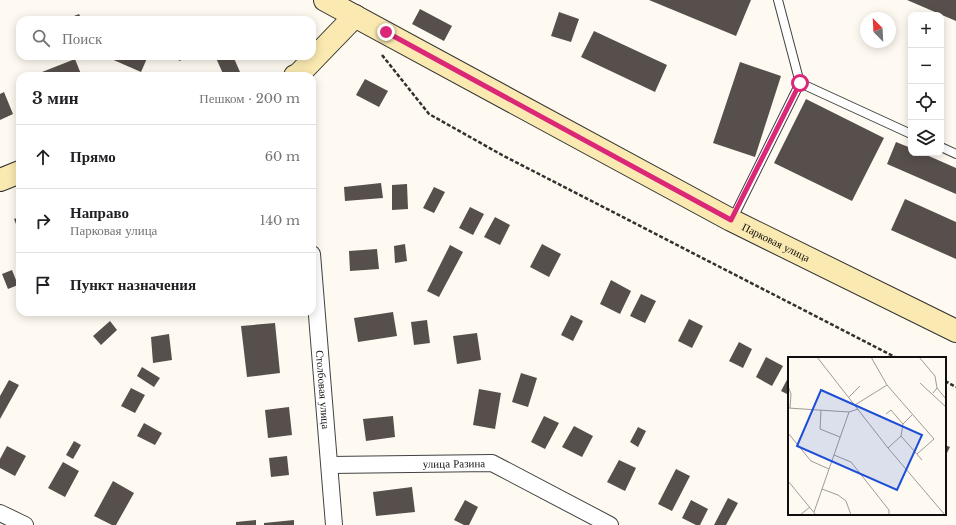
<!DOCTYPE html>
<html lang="ru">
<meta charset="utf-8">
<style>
:root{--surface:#fff;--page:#f6f6f6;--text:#202124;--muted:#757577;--line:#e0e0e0}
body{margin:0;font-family:"Libre Baskerville",serif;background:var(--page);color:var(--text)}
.controls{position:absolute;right:12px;top:12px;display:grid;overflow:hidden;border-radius:8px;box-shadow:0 2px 10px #0003}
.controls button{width:36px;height:36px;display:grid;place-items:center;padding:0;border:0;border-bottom:1px solid var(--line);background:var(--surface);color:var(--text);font:20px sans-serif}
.compass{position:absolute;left:860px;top:12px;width:36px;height:36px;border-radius:50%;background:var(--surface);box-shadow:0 2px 10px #0003;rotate:336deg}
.stop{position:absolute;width:12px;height:12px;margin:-9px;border:3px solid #db2777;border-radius:50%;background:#fff}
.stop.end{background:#db2777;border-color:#fff;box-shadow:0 1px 4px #0008}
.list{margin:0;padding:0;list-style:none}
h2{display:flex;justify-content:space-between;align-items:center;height:52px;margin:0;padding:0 16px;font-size:17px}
h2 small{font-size:13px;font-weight:400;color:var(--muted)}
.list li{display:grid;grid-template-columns:26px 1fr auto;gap:12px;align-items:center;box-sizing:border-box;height:64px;padding:0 16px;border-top:1px solid var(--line)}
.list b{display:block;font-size:15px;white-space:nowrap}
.list p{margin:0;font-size:13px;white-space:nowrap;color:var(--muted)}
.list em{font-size:13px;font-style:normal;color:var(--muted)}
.icon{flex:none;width:22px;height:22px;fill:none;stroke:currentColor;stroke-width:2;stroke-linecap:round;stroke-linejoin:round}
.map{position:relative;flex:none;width:956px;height:525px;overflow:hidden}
.search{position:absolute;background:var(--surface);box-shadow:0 2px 10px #0003;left:16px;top:16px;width:300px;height:44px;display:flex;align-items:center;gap:10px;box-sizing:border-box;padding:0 14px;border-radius:12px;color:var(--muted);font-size:15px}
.panel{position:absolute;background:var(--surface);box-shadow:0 2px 10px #0003;left:16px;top:72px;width:300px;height:244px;border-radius:12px}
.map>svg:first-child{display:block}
.building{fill:#574f4c}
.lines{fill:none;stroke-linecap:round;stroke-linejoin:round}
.lane-casing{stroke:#424242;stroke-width:10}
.street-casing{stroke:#424242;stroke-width:18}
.secondary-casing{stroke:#313131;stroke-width:24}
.path{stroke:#313131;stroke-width:2.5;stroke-dasharray:4 2;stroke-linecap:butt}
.lane{stroke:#fff;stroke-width:8}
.street{stroke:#fff;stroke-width:16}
.secondary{stroke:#fae9b0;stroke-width:22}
.route{stroke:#db2777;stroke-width:5}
.labels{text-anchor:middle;stroke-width:4;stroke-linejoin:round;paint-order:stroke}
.street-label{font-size:11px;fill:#0f0f0f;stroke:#fff}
.inset-road{fill:none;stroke:#9e9c97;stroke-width:1}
.view{fill:#1d4ed8;fill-opacity:0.15;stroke:#1d4ed8;stroke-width:2}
.inset-edge{fill:none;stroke:#0f0f0f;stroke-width:2}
</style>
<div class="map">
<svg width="956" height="525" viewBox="0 0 956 525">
<rect width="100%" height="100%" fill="#fefaf1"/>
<path class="building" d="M 649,0 L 751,0 L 736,36 Z
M 907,0 L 956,0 L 956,21 Z
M 420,9 L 452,26 L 444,41 L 412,24 Z
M 559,12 L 579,19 L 571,42 L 551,36 Z
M 79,14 L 82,20 L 64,20 Z
M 594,31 L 667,65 L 655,92 L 581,57 Z
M 109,56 L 148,56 L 141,72 L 109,58 Z
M 177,56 L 192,56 L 179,61 Z
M 221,56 L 233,56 L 240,72 L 231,76 L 224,76 L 216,58 Z
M 75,59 L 81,74 L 76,76 L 44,76 L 42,72 Z
M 740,62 L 781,76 L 755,157 L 713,143 Z
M 365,79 L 388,91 L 379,107 L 356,95 Z
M 4,92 L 13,114 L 0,120 L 0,94 Z
M 806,99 L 884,138 L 852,201 L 774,163 Z
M 896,142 L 911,148 L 911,153 L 922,153 L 956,168 L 956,194 L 887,164 Z
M 381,183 L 383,198 L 345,201 L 344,187 Z
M 407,184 L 408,209 L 392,210 L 392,185 Z
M 434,187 L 445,192 L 434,213 L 423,208 Z
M 905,199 L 956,222 L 956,259 L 891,230 Z
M 470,207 L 484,214 L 473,235 L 459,228 Z
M 20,217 L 20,234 L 14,219 Z
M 495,217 L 510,225 L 500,245 L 484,237 Z
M 405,244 L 407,261 L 395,263 L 394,246 Z
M 542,244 L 561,254 L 549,277 L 530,267 Z
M 450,245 L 463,252 L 439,297 L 427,291 Z
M 377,249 L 379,269 L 350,271 L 349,251 Z
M 12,270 L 18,285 L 8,289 L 2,274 Z
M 611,280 L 631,291 L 620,314 L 600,304 Z
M 641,294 L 656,301 L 645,323 L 630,316 Z
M 393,312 L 397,336 L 358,342 L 354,318 Z
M 571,315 L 583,321 L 573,341 L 561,335 Z
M 689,319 L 703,326 L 692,348 L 678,341 Z
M 427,320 L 430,343 L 414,345 L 411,322 Z
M 110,321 L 117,330 L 101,345 L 93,336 Z
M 275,323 L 280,373 L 247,377 L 241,326 Z
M 477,333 L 481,360 L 457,364 L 453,336 Z
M 169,334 L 172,360 L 153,363 L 151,337 Z
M 739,342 L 752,349 L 743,368 L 729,361 Z
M 766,357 L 783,366 L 772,386 L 756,377 Z
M 142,367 L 160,378 L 154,387 L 137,376 Z
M 521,373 L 537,378 L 528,407 L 512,402 Z
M 789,376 L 789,395 L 781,391 Z
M 9,380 L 19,385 L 0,419 L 0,396 Z
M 131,388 L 145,395 L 135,413 L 121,406 Z
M 479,389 L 501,393 L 495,429 L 473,425 Z
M 289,407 L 292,435 L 268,438 L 265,410 Z
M 393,416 L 395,437 L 366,441 L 363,419 Z
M 544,416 L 559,423 L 545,449 L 531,442 Z
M 144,423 L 162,433 L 155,445 L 137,436 Z
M 574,426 L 593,436 L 582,457 L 562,447 Z
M 638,427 L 646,431 L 638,447 L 630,442 Z
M 74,441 L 81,445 L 73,459 L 66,455 Z
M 945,445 L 950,447 L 945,457 Z
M 7,446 L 26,456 L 15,476 L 0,468 L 0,459 Z
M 287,456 L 289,475 L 271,477 L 269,458 Z
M 619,460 L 636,468 L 625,491 L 607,482 Z
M 63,462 L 79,471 L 65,497 L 48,488 Z
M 676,469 L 690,476 L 672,511 L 658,504 Z
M 113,481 L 134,493 L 116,525 L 112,525 L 94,516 Z
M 412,487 L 415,512 L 376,516 L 373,492 Z
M 728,498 L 738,503 L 726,525 L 714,525 Z
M 465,500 L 478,507 L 469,525 L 464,525 L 454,520 Z
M 691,500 L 708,509 L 700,525 L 696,525 L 682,518 Z
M 256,520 L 256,525 L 236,525 L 236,522 Z
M 294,520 L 294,525 L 264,525 L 264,523 Z"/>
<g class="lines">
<defs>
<path id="lane" d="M 800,83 L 911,134
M 941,147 L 956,154
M 732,220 L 800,83 L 778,0"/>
<g id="street">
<path id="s1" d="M 312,254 L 334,525"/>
<path id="s2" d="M 330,465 L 492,463 L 610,525"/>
<path d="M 0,513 L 25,525"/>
</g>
<g id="secondary">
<path id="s3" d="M 325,0 L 731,220 L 956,331"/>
<path d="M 295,76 L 298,75 L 355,16"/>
<path d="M 0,180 L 20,172"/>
</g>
</defs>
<use href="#lane" class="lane-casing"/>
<use href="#street" class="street-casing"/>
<use href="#secondary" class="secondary-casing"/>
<path class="path" d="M 382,55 L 429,114 L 502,155 L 897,358
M 945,381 L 956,387"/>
<use href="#lane" class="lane"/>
<use href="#street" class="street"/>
<use href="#secondary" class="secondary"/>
</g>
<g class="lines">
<path class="route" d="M 386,32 L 731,220 L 800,83"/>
</g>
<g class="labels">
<g class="street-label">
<text dy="4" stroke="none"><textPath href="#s3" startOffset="512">Парковая улица</textPath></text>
<text dy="4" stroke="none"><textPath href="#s1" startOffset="136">Столбовая улица</textPath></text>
<text dy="4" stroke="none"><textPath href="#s2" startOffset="124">улица Разина</textPath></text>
</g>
</g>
<g transform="translate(788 357)">
<rect width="158" height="158" fill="#fefaf1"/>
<path class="inset-road" d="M 29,0 L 100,91 L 157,158M 83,0 L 99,28 L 146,82 L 129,97M 131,0 L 147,19 L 149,31 L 145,36M 132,26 L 158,50M 0,29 L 3,37 L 2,51M 149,31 L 158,42M 61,40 L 72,29M 67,48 L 99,28M 0,51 L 61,55 L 70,52M 33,53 L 32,72 L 52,80M 98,57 L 103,53 L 115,67M 0,76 L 23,104 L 41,112M 113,79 L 134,103M 100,91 L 113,79 L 115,67 L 124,58M 46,98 L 63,105 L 101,153 L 101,158M 0,124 L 28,158M 34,132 L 50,138 L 58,144 L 63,158M 26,155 L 61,55M 12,158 L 22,150"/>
<path class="view" d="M 33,33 L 134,78 L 109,133 L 9,89 Z"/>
<rect width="158" height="158" class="inset-edge"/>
</g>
</svg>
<div class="controls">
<button>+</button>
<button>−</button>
<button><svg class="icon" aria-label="locate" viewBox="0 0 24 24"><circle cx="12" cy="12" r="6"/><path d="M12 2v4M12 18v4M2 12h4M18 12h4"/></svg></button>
<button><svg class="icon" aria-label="layers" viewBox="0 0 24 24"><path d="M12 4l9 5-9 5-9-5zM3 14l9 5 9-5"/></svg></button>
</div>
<svg class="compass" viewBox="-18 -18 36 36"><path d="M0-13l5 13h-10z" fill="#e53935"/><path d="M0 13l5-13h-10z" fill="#757577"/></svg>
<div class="stop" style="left:800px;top:83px"></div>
<div class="stop end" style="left:386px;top:32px"></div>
<div class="search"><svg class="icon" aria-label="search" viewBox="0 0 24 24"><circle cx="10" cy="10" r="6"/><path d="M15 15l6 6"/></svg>Поиск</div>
<section class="panel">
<h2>3 мин<small>Пешком · 200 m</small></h2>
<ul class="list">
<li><svg class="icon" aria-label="ahead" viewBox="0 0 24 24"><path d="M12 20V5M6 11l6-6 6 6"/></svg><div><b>Прямо</b></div><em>60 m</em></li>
<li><svg class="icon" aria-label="right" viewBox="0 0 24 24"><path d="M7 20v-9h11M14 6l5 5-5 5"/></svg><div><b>Направо</b><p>Парковая улица</p></div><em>140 m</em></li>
<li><svg class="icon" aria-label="arrive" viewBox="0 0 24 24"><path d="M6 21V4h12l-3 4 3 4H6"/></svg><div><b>Пункт назначения</b></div></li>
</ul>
</section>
</div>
